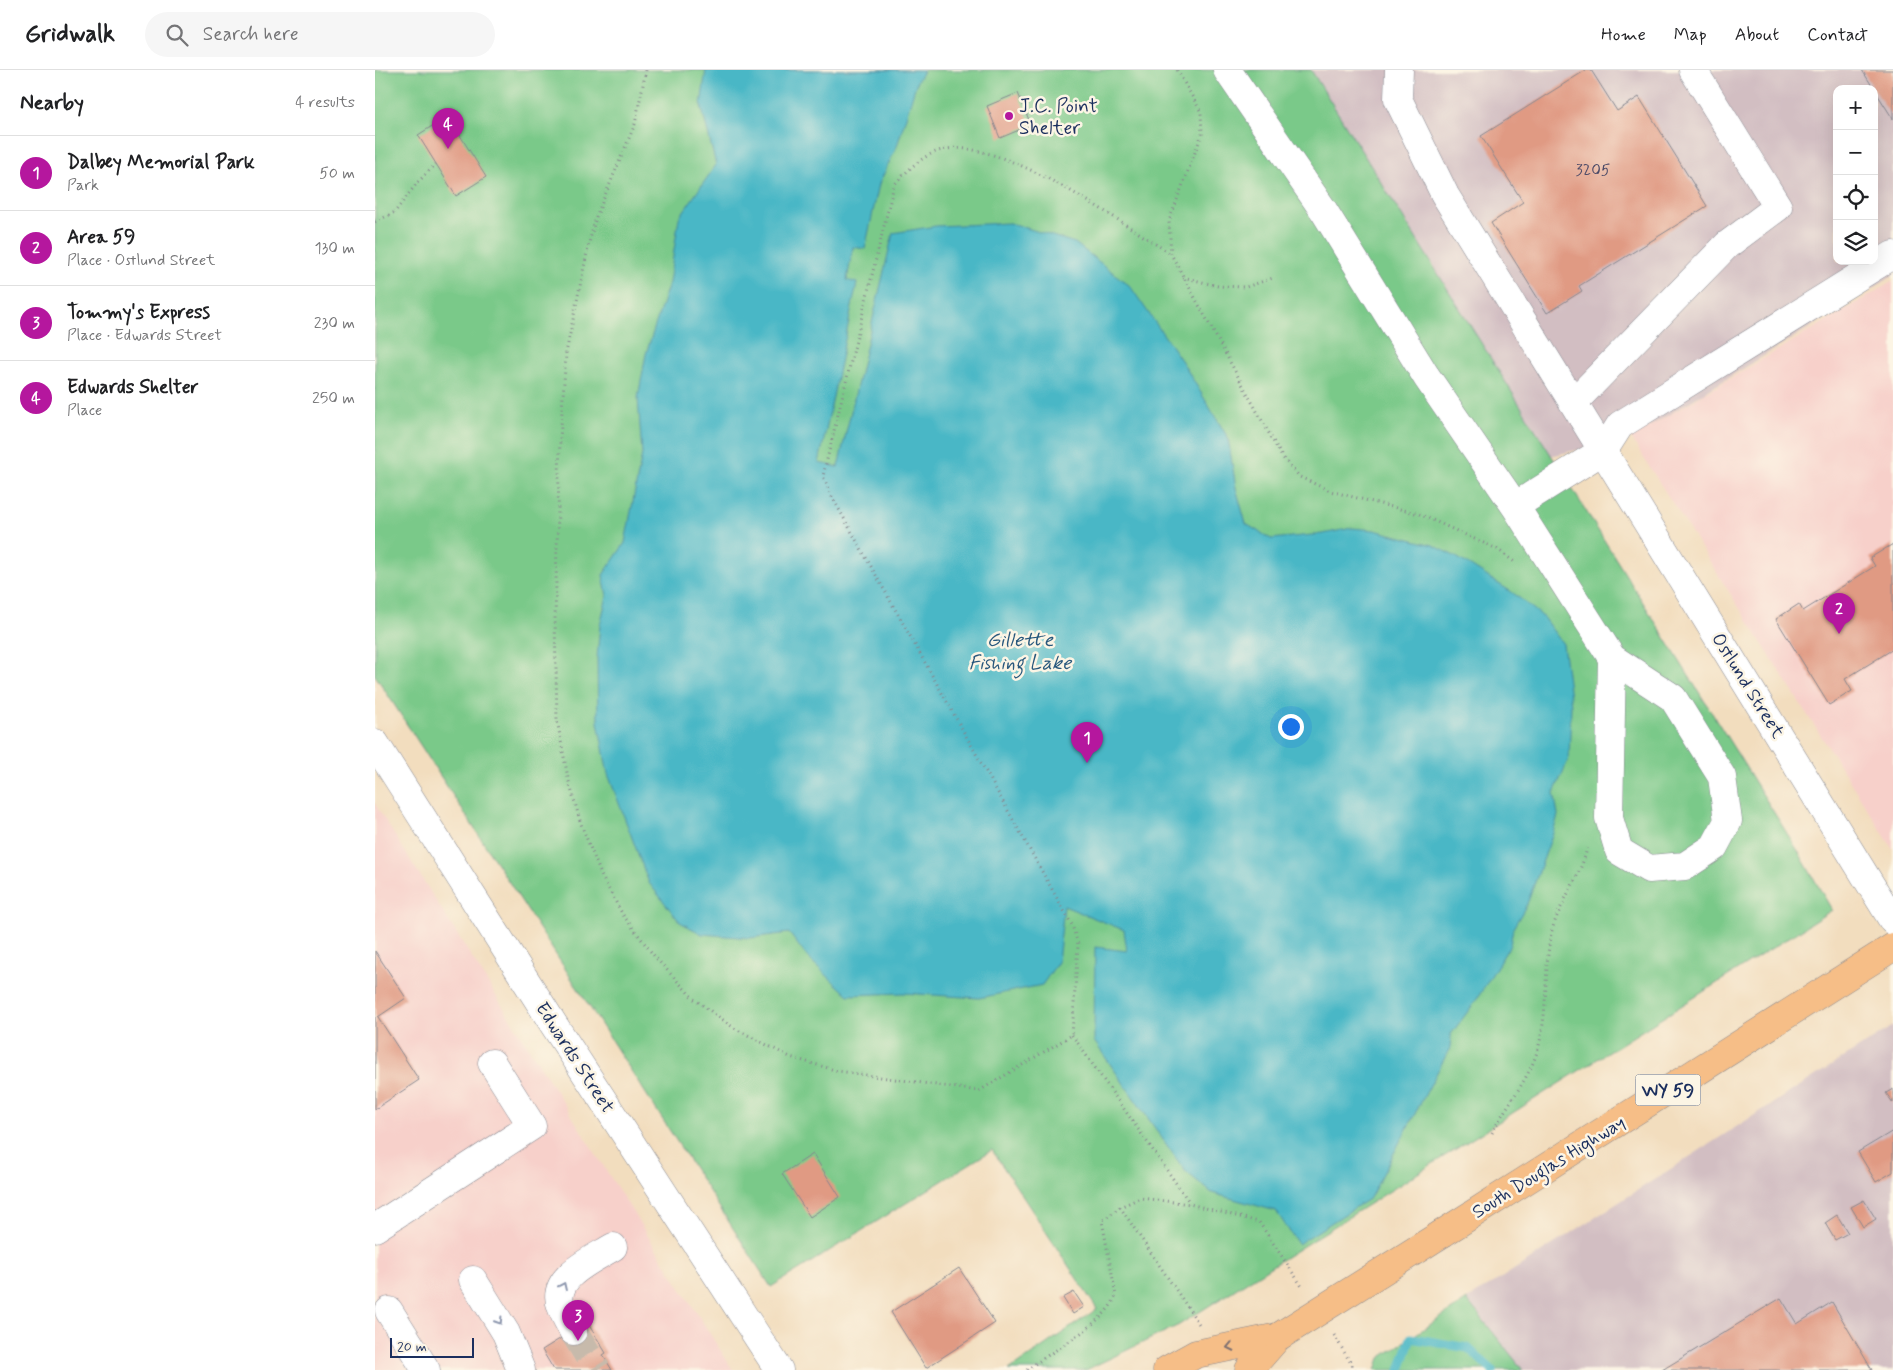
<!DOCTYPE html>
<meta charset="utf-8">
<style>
:root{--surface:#fff;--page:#f6f6f6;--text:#202124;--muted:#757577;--line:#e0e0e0;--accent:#b5179e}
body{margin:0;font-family:Mynerve,sans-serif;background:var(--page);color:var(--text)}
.controls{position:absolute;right:15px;top:15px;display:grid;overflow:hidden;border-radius:10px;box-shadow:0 5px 20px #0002}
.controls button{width:45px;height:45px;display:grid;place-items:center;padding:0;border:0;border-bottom:1px solid var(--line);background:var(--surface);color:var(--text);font:25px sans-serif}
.scale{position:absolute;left:15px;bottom:12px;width:84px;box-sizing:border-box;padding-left:5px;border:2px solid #1b2f5e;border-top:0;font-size:14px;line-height:18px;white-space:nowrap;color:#1b2f5e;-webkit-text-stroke:4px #fcf5e5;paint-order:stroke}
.you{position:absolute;left:915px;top:656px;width:18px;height:18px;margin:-12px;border:4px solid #fff;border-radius:50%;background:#1a73e8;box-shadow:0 0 0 8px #1a73e833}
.badge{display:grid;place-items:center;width:32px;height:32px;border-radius:50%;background:var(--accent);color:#fff;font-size:16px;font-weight:700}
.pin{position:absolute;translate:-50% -41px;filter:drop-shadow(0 1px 2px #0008)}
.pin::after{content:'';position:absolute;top:26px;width:18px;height:15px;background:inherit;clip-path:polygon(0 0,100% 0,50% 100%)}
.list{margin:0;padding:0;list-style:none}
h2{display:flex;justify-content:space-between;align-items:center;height:65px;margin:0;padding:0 20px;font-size:21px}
h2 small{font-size:16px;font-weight:400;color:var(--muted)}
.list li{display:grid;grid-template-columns:32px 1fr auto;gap:15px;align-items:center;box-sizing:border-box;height:75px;padding:0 20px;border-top:1px solid var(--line)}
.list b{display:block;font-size:19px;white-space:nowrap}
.list p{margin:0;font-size:16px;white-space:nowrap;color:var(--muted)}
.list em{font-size:16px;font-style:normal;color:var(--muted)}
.icon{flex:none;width:28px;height:28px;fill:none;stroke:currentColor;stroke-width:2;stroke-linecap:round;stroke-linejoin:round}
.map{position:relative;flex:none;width:1518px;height:1300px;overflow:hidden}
header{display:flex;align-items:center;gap:30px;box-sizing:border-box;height:70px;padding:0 25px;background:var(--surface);border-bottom:1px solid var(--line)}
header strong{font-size:24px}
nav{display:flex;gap:28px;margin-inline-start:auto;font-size:18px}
.search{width:350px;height:45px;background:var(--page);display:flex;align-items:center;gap:12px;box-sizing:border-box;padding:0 18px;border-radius:28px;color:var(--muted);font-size:19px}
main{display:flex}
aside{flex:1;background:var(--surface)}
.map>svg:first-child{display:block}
.built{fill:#f7d0ca}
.industrial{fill:#d2bec2;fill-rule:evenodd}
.green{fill:#7ac989;stroke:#4a7c74}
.water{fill:#4ab7c6;stroke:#327392}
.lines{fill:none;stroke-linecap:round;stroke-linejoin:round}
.stream{stroke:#4ab7c6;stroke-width:9}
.building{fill:#e09a83}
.minor-tunnel{stroke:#c7baab;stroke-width:28;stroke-dasharray:28 14;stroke-linecap:butt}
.minor-casing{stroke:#86868e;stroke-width:29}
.highway-casing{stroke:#86868e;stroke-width:29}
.path{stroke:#86868e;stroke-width:3;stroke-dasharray:1 4;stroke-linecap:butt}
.minor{stroke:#fff;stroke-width:28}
.highway{stroke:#f6be87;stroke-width:28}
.highway-bridge-casing{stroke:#86868e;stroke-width:29;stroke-linecap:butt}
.highway-bridge{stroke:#f6be87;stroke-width:28}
.oneway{stroke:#8d97ae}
.oneway2{stroke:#7e6f70}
.poi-dot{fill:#b5179e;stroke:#fcf5e5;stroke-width:2}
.labels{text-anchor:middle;stroke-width:5;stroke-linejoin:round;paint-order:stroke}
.number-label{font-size:16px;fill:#4c4a67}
.shield{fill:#fcf5e5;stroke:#5e6a86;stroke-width:1}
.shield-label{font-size:18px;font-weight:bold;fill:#1b2f5e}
.poi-label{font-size:19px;fill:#1b2f5e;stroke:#fcf5e5;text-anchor:start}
.street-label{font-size:19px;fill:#1b2f5e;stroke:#fcf5e5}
.water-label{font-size:20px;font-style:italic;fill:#29587d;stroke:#fcf5e5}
</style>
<header>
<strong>Gridwalk</strong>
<div class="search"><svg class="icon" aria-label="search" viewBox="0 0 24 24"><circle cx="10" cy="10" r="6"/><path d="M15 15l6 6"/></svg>Search here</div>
<nav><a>Home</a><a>Map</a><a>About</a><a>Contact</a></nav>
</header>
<main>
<aside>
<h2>Nearby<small>4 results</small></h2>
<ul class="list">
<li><span class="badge">1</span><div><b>Dalbey Memorial Park</b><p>Park</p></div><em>50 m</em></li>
<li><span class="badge">2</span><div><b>Area 59</b><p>Place · Ostlund Street</p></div><em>130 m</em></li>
<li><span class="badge">3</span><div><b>Tommy's Express</b><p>Place · Edwards Street</p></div><em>230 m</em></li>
<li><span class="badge">4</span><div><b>Edwards Shelter</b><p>Place</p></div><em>250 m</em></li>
</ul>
</aside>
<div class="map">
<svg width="1518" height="1300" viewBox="0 0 1518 1300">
<rect width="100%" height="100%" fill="#fcf5e5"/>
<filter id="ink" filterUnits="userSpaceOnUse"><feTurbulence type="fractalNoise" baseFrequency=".02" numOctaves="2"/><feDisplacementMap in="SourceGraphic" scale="10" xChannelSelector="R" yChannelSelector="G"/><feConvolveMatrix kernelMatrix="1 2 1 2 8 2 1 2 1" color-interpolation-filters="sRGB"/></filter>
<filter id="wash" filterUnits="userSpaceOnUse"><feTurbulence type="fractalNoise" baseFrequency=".0096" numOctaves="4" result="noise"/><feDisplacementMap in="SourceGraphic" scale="20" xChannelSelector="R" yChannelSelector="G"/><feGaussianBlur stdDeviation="1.12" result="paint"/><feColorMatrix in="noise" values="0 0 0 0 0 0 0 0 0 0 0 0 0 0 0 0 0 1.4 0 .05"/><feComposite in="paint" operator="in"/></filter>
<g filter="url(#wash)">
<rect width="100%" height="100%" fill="#f2ddbe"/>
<path class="built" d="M 1518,211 L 1518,779 L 1256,368 Z
M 0,734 L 212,1070 L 358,1300 L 0,1300 Z"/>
<path class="industrial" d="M 936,0 L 1518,0 L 1518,206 L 1256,368 L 1175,386 ZM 1462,19 L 1499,19 L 1499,191 L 1462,191 Z
M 1518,956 L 1518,1300 L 1148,1300 L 1092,1230 Z"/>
<path class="green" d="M 0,0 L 936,0 L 1423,781 L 1457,840 L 804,1255 L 711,1300 L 634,1300 L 722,1239 L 617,1080 L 396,1217 L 0,605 Z
M 1092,1230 L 1148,1300 L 1001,1300 L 1005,1288 Z"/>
<path class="water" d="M 331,0 L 549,0 L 542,11 L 522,76 L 504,114 L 490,179 L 478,177 L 472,210 L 482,213 L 444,393 L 463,397 L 518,163 L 561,156 L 635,153 L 700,173 L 755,216 L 808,293 L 853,368 L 861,418 L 871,454 L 896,469 L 948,464 L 977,458 L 999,460 L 1058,475 L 1083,488 L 1138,523 L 1167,546 L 1188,574 L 1196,635 L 1194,688 L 1179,723 L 1183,745 L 1178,763 L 1152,834 L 1138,858 L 1135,875 L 1100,932 L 1076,964 L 1075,978 L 995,1128 L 923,1174 L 901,1141 L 837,1123 L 810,1101 L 719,971 L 720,877 L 752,881 L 749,860 L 689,836 L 683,892 L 667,915 L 604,928 L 528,923 L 473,925 L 433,888 L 414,863 L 375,868 L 327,864 L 305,852 L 274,813 L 233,704 L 223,652 L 222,588 L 225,555 L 232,526 L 228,505 L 250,473 L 267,384 L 263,328 L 271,284 L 294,213 L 304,148 L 341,95 L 326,35 Z"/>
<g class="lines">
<path class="stream" d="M 1025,1300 L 1036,1268 L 1093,1278 L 1117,1300"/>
</g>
<g id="blocks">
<path class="building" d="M 1211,0 L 1216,0 L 1242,41 L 1264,27 L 1332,136 L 1204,216 L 1207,221 L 1172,243 L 1116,153 L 1148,132 L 1106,66 Z
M 1487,0 L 1518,0 L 1518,49 L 1499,19 Z
M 643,23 L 656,55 L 625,68 L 612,36 Z
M 73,46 L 111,107 L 81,126 L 43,65 Z
M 1518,474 L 1518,579 L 1470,609 L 1477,621 L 1454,635 L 1401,549 L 1424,534 L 1428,541 L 1500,496 L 1495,488 Z
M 0,881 L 31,928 L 3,947 L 44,1010 L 0,1039 Z
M 1518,1019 L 1518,1033 L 1511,1023 Z
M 1518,1061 L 1518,1102 L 1501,1112 L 1483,1082 Z
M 438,1084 L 465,1127 L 435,1147 L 407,1104 Z
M 1489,1130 L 1501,1149 L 1488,1157 L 1476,1137 Z
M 1462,1145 L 1473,1163 L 1460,1170 L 1450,1153 Z
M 584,1198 L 620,1253 L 551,1298 L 516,1242 Z
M 699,1222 L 709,1237 L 698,1244 L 688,1228 Z
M 1406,1228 L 1422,1254 L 1457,1232 L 1497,1300 L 1287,1300 Z
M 212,1252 L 231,1283 L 228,1285 L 237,1300 L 179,1300 L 167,1280 Z"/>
</g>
</g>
<g filter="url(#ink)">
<use href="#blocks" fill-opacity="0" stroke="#86868e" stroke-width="1"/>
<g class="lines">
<path class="minor-tunnel" d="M 198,1261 L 222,1300"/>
<defs>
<path id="minor" d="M 852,0 L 949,141 L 1051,306 L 1140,436 L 1229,380 L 1245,355 L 1518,185
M 1024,0 L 1023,29 L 1070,125 L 1518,851
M 1199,332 L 1352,175 L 1403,137 L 1318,0
M 1140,436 L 1237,588 L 1298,628 L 1347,707 L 1353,751 L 1339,777 L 1310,796 L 1274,799 L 1244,781 L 1234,748 L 1237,588
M 0,673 L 179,955 L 404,1300
M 0,1158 L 157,1056 L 117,993
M 98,1210 L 131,1263 L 146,1300
M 14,1241 L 51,1300
M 198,1261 C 194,1253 189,1245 186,1236 C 175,1207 219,1189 238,1177"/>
<path id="highway" d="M 1068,1163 L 1518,877
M 792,1300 L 821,1284 L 903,1267
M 874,1300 L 903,1267"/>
</defs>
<use href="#minor" class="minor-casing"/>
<use href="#highway" class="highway-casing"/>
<path class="path" d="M 271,0 L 260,54 L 221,147 L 214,173 L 191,283 L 185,370 L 180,548 L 182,650 L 193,708 L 206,754 L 227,807 L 248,845 L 280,887 L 319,929 L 359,958 L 415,987 L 463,1001 L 604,1021 L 697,965 L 703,874 L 697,855 L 456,425 L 448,406 L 519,115 C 533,100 547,85 567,80 C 624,65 747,153 796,184
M 802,0 L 826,42 L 827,64 L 794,151 L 796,184 L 907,387 L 925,407 L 955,421 L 1044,444 L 1122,479 L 1141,493
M 0,152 L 20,142 L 42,113 L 61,94
M 808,207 L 843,216 L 871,217 L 898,208
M 697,965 L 815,1133
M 1117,1063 C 1131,1035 1154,1010 1163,979 C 1173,943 1169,906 1175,869 C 1181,836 1205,810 1212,778
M 745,1137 L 824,1254
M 959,1265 L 980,1300
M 652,1300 C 677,1280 732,1253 741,1225 L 727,1151 L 745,1137 L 765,1128 L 815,1134 L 884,1152 L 928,1218"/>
<use href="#minor" class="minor"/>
<use href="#highway" class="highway"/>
<defs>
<path id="highway-bridge" d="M 903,1267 L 1068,1163"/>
</defs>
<use href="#highway-bridge" class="highway-bridge-casing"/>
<use href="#highway-bridge" class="highway-bridge"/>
</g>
<defs><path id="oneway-chevron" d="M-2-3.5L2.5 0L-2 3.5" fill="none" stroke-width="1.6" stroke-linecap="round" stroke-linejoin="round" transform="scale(1.25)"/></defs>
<g class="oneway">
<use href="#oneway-chevron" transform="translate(188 1216) rotate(-65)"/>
<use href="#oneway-chevron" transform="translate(124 1251) rotate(58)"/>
</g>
<use class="oneway2" href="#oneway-chevron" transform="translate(855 1277) rotate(168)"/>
</g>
<circle class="poi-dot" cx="634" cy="46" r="5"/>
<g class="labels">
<g class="number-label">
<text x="1218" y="105">3205</text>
</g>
<rect class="shield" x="1260.5" y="1004.5" width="65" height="31" rx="4"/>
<g class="shield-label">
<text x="1293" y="1026">WY 59</text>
</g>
<g class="poi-label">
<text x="644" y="42">J.C. Point<tspan x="644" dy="22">Shelter</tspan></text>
</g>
<g class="street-label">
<text transform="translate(1374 615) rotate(58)" y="7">Ostlund Street</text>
<text transform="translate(201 987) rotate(57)" y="7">Edwards Street</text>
<text transform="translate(1173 1096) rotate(-32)" y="7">South Douglas Highway</text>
</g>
<g class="water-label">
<text x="645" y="576">Gillette<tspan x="645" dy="23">Fishing Lake</tspan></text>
</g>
</g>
</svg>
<div class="controls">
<button>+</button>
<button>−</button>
<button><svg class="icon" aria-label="locate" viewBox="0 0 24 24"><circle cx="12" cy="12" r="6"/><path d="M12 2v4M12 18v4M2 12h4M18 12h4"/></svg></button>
<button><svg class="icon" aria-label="layers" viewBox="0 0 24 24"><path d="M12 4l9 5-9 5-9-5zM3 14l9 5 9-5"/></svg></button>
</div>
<div class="scale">20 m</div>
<div class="you"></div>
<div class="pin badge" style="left:712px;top:693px">1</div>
<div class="pin badge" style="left:1464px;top:564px">2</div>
<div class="pin badge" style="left:203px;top:1271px">3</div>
<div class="pin badge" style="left:73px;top:79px">4</div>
</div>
</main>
